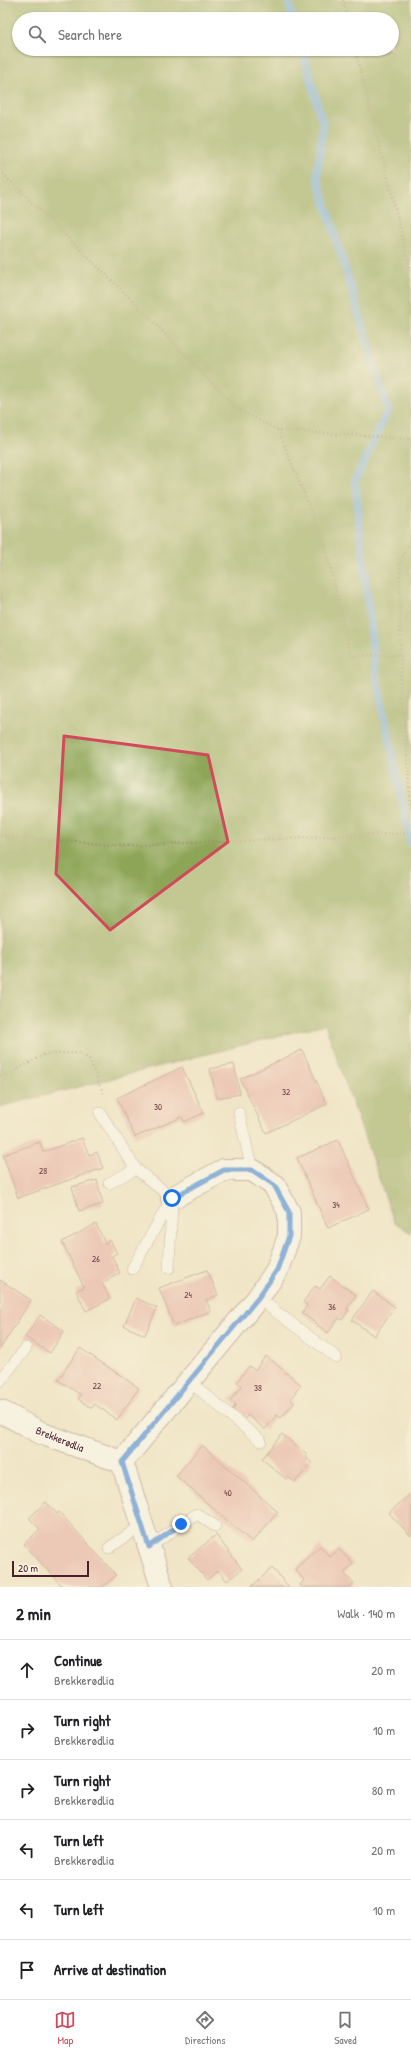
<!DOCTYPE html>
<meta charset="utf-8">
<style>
:root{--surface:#fff;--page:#f6f6f6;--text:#202124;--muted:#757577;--line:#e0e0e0;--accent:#d1495b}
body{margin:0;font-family:"Patrick Hand",sans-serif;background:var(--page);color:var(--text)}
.scale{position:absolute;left:12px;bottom:10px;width:77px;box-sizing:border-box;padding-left:4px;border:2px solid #4a1f2b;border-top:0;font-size:11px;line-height:14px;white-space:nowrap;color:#4a1f2b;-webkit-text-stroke:3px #fcf5e5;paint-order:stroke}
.stop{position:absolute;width:12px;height:12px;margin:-9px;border:3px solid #1a73e8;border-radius:50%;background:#fff}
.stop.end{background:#1a73e8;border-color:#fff;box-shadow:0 1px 4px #0008}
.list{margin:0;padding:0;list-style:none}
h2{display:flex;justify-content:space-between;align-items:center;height:52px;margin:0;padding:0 16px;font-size:17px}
h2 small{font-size:13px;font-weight:400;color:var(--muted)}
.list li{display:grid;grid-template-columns:26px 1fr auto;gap:12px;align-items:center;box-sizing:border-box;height:60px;padding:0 16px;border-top:1px solid var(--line)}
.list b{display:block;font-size:15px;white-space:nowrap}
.list p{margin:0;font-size:13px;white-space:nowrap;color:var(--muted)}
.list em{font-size:13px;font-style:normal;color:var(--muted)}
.icon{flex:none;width:22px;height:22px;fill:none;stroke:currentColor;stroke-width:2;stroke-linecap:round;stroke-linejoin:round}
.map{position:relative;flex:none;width:411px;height:1587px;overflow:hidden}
.search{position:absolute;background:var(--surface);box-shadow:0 1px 3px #0004;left:12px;right:12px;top:12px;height:44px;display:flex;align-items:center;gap:10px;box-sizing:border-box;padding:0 14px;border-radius:22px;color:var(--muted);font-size:15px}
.sheet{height:412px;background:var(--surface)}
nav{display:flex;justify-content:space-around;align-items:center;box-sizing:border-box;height:56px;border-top:1px solid var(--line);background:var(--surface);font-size:11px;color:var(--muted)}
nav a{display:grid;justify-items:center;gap:2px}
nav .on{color:var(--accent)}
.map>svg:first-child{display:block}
.forest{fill:#8da556;stroke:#6c6240;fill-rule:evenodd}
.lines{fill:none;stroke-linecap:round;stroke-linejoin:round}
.stream{stroke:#6da9de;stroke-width:8}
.building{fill:#e7a4a3}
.service-casing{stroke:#9d8279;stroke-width:12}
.minor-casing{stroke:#9d8279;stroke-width:24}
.path{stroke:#9d8279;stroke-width:2.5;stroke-dasharray:1 3;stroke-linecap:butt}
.service{stroke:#fff;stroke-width:11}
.minor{stroke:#fff;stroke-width:22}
.route{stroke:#1a73e8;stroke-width:5}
.marked{fill:none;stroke:#d1495b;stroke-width:3;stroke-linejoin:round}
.labels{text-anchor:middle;stroke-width:3;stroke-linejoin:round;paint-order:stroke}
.number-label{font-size:9px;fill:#714049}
.street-label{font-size:11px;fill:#4a1f2b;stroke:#fcf5e5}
</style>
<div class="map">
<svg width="411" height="1587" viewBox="0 0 411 1587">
<rect width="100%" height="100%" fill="#fcf5e5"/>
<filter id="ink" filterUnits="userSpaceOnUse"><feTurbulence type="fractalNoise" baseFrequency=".025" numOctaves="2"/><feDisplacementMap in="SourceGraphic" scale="8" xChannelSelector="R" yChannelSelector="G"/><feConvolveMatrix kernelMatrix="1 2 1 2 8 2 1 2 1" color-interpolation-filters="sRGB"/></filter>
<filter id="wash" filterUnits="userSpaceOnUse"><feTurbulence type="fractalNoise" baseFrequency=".012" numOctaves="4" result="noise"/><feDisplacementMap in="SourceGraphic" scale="16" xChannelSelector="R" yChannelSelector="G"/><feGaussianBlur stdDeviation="0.9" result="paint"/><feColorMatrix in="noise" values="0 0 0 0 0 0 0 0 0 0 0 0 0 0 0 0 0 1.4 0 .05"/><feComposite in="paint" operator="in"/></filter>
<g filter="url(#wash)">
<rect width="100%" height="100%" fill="#f0e5c7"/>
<path class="forest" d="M 0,0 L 411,0 L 411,1233 L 394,1222 L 325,1024 L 0,1107 ZM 19,19 L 392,19 L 392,49 L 19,49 Z"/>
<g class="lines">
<path class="stream" d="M 288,0 L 293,19
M 302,49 L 323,125 L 317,176 L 388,410 L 355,481 L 375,670 L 411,844"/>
</g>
<g id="blocks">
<path class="building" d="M 302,1050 L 327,1104 L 266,1133 L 240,1079 Z
M 234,1064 L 240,1094 L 217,1098 L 210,1069 Z
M 182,1067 L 204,1113 L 184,1122 L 182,1117 L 135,1137 L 117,1098 Z
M 82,1138 L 89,1155 L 97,1152 L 103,1168 L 18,1198 L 3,1155 L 40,1142 L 43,1152 Z
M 338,1140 L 369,1209 L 328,1228 L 297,1158 Z
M 97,1180 L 103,1204 L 79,1211 L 72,1187 Z
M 96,1224 L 105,1243 L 110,1240 L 117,1253 L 112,1256 L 120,1273 L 102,1283 L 110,1299 L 86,1311 L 76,1291 L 84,1287 L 62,1242 Z
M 207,1270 L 218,1295 L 206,1300 L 211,1311 L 174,1326 L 159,1288 Z
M 330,1276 L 356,1295 L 347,1309 L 349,1310 L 342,1320 L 339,1318 L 328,1333 L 302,1313 L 307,1305 L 303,1302 L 315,1286 L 320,1289 Z
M 0,1280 L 31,1300 L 0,1349 Z
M 373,1291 L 395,1307 L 374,1336 L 352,1320 Z
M 136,1298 L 157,1308 L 145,1335 L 124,1326 Z
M 40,1315 L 64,1331 L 50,1353 L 25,1337 Z
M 80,1348 L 139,1388 L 117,1420 L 95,1404 L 92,1408 L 78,1399 L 81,1395 L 58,1380 Z
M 266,1356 L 301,1385 L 290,1399 L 294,1403 L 281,1418 L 277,1415 L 265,1429 L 248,1415 L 244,1420 L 232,1411 L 236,1405 L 230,1400 L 242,1386 L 237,1382 L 249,1366 L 255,1370 Z
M 282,1434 L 307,1455 L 305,1457 L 312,1463 L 295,1482 L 288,1477 L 286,1479 L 262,1459 Z
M 202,1445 L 278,1512 L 252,1542 L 176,1476 Z
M 410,1494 L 411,1496 L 411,1536 L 389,1513 Z
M 46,1502 L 57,1514 L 59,1512 L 116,1575 L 103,1587 L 63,1587 L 24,1544 L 40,1529 L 29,1518 Z
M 216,1535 L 242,1569 L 227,1581 L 218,1570 L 207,1580 L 188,1558 Z
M 320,1546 L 330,1557 L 339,1549 L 353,1564 L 344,1573 L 354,1584 L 351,1587 L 302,1587 L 300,1585 L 304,1580 L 295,1569 Z
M 272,1568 L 289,1587 L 251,1587 Z"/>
</g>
</g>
<g filter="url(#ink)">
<use href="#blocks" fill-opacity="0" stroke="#9d8279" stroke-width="1"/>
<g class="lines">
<defs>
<path id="service" d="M 100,1113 L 136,1169 L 172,1198
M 239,1113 L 252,1170
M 109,1183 L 136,1169
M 169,1268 L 172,1201
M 132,1269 L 172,1198
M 258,1298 L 336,1357
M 0,1381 L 26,1348
M 189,1381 L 261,1441
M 149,1547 L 197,1514 L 215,1526
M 109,1548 L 142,1525"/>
<path id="minor" d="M 0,1411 L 43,1434 L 122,1462 L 162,1587
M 122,1462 L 258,1298 L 277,1270 L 289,1236 L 289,1212 L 274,1185 L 252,1170 L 224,1170 L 172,1198"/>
</defs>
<use href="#service" class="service-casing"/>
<use href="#minor" class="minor-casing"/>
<path class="path" d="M 343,0 L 348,19
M 355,49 L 411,271
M 0,171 L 144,312 L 237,409 L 278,430 L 411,439
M 278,430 L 325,545 L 351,656 L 400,655
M 411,538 L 400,561 L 400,655 L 411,812
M 0,836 L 124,846 L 411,833
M 0,1076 L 11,1073 L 45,1054 L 79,1053 L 89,1059 L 104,1095"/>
<use href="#service" class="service"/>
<use href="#minor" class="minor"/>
</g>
</g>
<g class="lines" filter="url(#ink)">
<path class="route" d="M 172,1198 L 224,1170 L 252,1170 L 274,1185 L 289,1212 L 289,1236 L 277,1270 L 258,1298 L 122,1462 L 149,1547 L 181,1524"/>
</g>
<path d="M0 0H411V1587H0ZM 64,736 L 208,755 L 228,842 L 110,930 L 56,874 Z" fill="#f0e5c7" fill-opacity=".55" fill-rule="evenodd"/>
<path class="marked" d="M 64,736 L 208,755 L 228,842 L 110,930 L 56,874 Z"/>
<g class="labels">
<g class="number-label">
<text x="286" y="1095">32</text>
<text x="158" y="1110">30</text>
<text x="43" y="1174">28</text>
<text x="336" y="1208">34</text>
<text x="96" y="1262">26</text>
<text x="188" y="1298">24</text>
<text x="332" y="1310">36</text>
<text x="97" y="1389">22</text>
<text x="258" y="1391">38</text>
<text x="228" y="1496">40</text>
</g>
<g class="street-label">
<text transform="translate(60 1439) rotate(22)" y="4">Brekkerødlia</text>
</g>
</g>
</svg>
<div class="scale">20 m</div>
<div class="stop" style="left:172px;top:1198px"></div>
<div class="stop end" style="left:181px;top:1524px"></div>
<div class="search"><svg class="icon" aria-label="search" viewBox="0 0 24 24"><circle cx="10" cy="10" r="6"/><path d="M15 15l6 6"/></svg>Search here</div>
</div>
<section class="sheet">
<h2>2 min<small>Walk · 140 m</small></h2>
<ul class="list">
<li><svg class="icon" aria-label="ahead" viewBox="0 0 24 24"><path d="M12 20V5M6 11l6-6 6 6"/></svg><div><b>Continue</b><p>Brekkerødlia</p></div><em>20 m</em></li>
<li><svg class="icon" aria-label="right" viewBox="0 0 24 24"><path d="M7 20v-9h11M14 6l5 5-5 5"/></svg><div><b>Turn right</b><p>Brekkerødlia</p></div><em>10 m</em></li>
<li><svg class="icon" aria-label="right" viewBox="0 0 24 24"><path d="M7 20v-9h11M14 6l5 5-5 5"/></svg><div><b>Turn right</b><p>Brekkerødlia</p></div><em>80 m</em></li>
<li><svg class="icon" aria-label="left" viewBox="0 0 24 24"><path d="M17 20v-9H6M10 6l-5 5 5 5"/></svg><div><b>Turn left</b><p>Brekkerødlia</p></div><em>20 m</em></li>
<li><svg class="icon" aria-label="left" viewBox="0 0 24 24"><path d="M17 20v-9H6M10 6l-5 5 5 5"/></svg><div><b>Turn left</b></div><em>10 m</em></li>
<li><svg class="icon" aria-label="arrive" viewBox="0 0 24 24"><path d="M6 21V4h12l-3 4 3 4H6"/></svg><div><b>Arrive at destination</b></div></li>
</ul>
</section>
<nav>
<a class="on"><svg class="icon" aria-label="map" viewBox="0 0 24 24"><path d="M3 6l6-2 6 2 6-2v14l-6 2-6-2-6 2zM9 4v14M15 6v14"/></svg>Map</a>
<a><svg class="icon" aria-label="directions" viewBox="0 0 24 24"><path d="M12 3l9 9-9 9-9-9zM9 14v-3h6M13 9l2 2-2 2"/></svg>Directions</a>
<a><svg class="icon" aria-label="saved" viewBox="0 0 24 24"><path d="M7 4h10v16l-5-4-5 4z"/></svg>Saved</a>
</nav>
